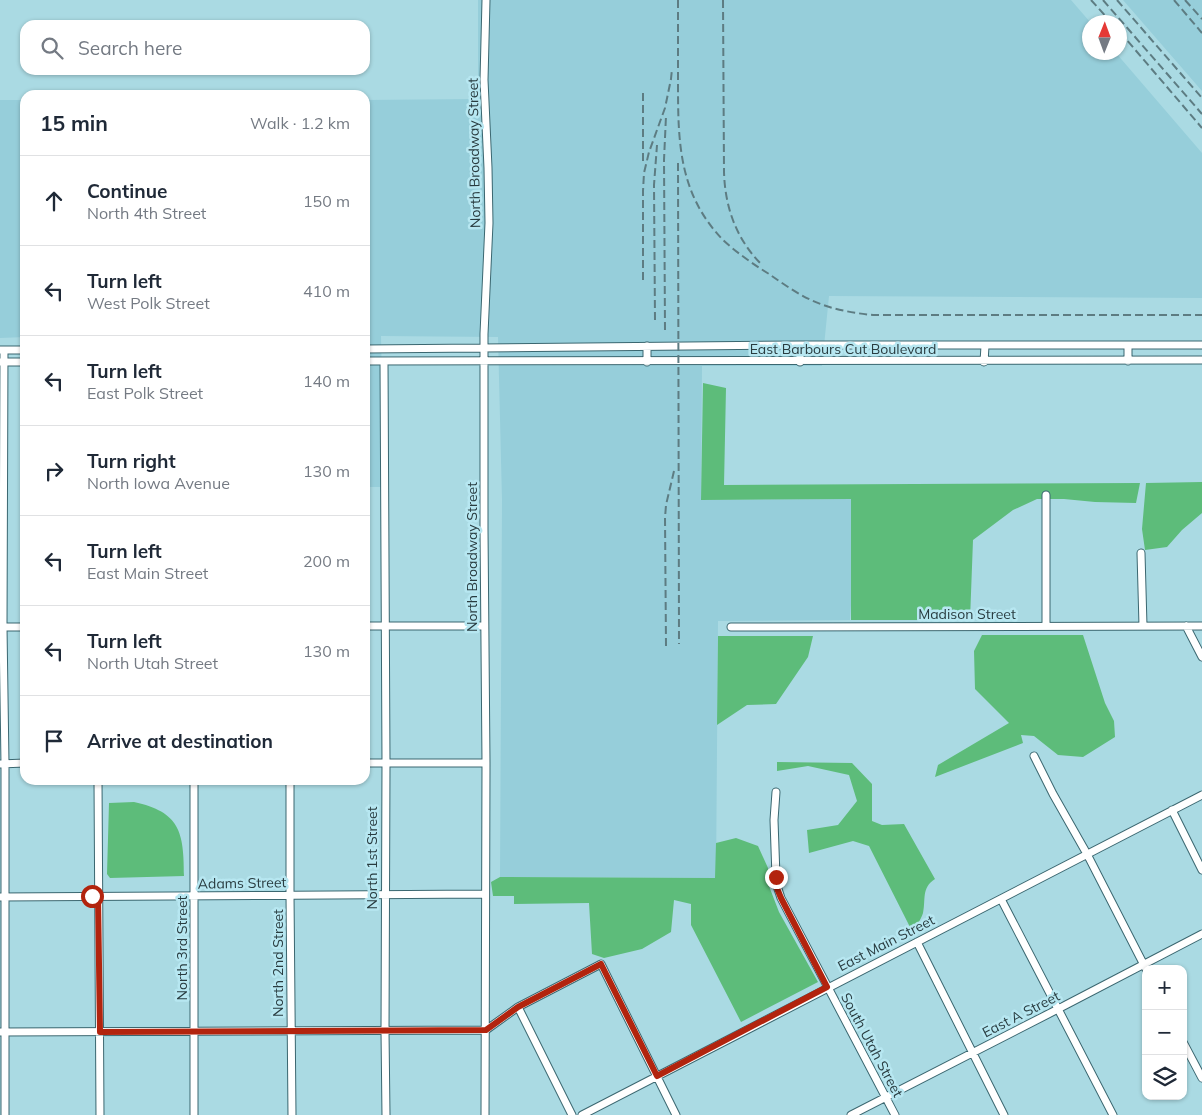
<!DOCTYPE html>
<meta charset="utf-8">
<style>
:root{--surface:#fff;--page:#f2f2f3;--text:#1f2937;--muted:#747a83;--line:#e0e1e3}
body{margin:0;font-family:Mulish,sans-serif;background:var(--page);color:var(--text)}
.controls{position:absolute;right:15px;bottom:15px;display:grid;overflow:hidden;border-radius:10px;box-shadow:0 1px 4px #0004}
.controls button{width:45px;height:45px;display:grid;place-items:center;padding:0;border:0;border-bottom:1px solid var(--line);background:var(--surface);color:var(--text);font:25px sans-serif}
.compass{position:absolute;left:1082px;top:15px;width:45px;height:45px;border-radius:50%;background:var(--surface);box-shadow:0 1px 4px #0004;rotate:1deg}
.stop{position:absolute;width:15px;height:15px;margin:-11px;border:4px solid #b2240e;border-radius:50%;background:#fff}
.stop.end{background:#b2240e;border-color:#fff;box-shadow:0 1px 5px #0008}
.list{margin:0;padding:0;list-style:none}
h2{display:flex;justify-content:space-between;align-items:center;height:65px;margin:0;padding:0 20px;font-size:21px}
h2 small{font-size:16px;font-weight:400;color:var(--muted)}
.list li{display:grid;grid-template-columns:32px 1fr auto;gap:15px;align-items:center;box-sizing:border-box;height:90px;padding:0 20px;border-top:1px solid var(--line)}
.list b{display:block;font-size:19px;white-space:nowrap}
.list p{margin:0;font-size:16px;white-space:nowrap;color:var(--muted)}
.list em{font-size:16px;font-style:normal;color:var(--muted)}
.icon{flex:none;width:28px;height:28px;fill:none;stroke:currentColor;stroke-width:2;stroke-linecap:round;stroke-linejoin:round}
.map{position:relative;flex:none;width:1202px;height:1115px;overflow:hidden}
.search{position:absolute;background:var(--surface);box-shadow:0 1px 4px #0004;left:20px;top:20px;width:350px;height:55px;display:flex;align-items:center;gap:12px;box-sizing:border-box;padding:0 18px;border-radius:15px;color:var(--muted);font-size:19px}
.panel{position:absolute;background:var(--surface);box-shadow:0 1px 4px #0004;left:20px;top:90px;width:350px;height:695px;border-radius:15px}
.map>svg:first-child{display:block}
.built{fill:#96ceda}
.green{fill:#5dbc7a}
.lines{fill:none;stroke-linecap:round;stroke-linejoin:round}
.minor-casing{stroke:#3b6770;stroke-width:9}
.minor{stroke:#fff;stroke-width:7}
.rail{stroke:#5d7c82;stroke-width:2;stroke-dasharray:8 4;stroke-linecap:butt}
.route{stroke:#b2240e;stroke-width:6}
.labels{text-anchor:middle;stroke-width:5;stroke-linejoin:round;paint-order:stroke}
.street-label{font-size:14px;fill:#293c40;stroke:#b7e7f1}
</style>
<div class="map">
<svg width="1202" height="1115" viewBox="0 0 1202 1115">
<rect width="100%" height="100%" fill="#aadae3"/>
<path class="built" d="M 478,0 L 1071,0 L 1090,22 L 1090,52 L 1116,53 L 1202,153 L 1202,298 L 829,296 L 822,366 L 702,366 L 701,500 L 851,499 L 851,605 L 850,620 L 718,621 L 716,878 L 500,877 L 502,500 L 498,337 L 381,336 L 384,487 L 365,487 L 365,100 L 478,99 Z
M 1123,0 L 1202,0 L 1202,91 Z
M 0,100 L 25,100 L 25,337 L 0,338 Z"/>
<path class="green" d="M 703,383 L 726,388 L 724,485 L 1140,483 L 1136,503 L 1095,502 L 1064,499 L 1037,499 L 1013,510 L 973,540 L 970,620 L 851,620 L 851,499 L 701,500 Z
M 1202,482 L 1202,513 L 1182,530 L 1167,547 L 1145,550 L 1142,529 L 1146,483 Z
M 982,635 L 1083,635 L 1105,703 L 1114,721 L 1115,737 L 1083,757 L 1058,755 L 1034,736 L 1021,735 L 1023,743 L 935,777 L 938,765 L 1009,723 L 975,689 L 974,651 Z
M 718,636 L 813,636 L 808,657 L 776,704 L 747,705 L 717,725 Z
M 777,762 L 852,763 L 872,784 L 872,821 L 882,825 L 904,824 L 935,879 C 921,888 926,900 923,913 C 921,920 916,926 912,931 L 869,846 L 853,841 L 809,853 L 807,830 L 838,825 L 857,801 L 849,775 L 808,766 L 777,771 Z
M 134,802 C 180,812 184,832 184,876 L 110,878 L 107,874 L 109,803 Z
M 736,838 L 758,846 L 768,868 L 769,886 L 779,912 L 818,982 L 741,1022 L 691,925 L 691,904 L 674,900 L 671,932 L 642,949 L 604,958 L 592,954 L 589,903 L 514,904 L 514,896 L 493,896 L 491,882 L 500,877 L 715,878 L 716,843 Z"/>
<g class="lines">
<defs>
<path id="minor" d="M 800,345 L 800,362
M 647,346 L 647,362
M 1128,346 L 1128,361
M 365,349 L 800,345 L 1202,345
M 0,350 L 25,350
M 4,350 L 3,627 L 5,764 L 5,1115
M 365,361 L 1202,360
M 384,361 L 386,763 L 385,1031 L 386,1115
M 0,362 L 25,362
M 984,362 L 985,346
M 1046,495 L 1046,626
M 1141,553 L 1143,626
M 365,626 L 484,626
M 1186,626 L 1202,657
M 0,627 L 25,627
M 731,627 L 1202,626
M 1034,756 L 1053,794 L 1087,854 L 1146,969
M 365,763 L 486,763
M 0,764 L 25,763
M 98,780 L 100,1115
M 194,780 L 194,1115
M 290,780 L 290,895 L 292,1115
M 776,792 L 774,820 L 776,877 L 777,886 L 781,898 L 895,1115
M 1172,810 L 1202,870
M 0,897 L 485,894
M 1001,899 L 1113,1115
M 917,942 L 1004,1115
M 518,1007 L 572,1115
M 0,1032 L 486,1030 L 518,1007 L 601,964 L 676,1115
M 1183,1042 L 1202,1078
M 485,1115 L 486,763 L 484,529 L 484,334 L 489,223 L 488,168 L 484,80 L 486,0
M 582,1115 L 1202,795
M 851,1115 L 1058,1009 L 1202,934"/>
</defs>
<use href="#minor" class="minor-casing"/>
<use href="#minor" class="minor"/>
<path class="rail" d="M 678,0 C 678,28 678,56 678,84 C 678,143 679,194 723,240 C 737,253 753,264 769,274 C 782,283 796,293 811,300 C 830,309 852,313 873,315 L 1202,315
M 723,0 L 724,172 C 725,207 736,239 762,265
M 1091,0 L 1111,22
M 1103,0 L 1202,114
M 1117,0 L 1202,98
M 1174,0 L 1202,33
M 1185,0 L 1202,19
M 1120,32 L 1202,128
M 643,161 L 643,92
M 678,163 L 679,644
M 643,280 L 643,191 L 644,173 L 649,152 L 665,108 L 671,79 L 672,69
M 655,320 L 654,185 L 657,145
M 665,330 L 664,160 L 666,116
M 666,646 L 665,518 L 666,505 L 674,471"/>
</g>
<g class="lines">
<path class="route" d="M 92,896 L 98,896 L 100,1032 L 486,1030 L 518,1007 L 601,964 L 657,1076 L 827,987 L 781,898 L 776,886 L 776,877"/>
</g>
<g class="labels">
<g class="street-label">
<text transform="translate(474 153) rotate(-91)" y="5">North Broadway Street</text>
<text x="843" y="354">East Barbours Cut Boulevard</text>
<text transform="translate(472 557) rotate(-90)" y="5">North Broadway Street</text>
<text x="967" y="619">Madison Street</text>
<text transform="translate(372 858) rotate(-90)" y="5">North 1st Street</text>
<text transform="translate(242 883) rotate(-1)" y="5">Adams Street</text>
<text transform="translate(886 943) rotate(-27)" y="5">East Main Street</text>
<text transform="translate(182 948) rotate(-90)" y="5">North 3rd Street</text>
<text transform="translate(278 963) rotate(-90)" y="5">North 2nd Street</text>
<text transform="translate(1021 1014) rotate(-27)" y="5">East A Street</text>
<text transform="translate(872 1045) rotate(62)" y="5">South Utah Street</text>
</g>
</g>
</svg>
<div class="controls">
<button>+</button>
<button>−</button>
<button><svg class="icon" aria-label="layers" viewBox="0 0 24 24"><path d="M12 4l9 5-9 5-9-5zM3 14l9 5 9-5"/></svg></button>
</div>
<svg class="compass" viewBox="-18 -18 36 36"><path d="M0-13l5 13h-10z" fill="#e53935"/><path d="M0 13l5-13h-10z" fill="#747a83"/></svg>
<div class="stop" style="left:92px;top:896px"></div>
<div class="stop end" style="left:776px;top:877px"></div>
<div class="search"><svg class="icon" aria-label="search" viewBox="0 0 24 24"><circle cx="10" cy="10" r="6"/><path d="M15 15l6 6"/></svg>Search here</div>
<section class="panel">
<h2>15 min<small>Walk · 1.2 km</small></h2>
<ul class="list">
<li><svg class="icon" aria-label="ahead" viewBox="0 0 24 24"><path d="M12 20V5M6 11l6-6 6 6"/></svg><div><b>Continue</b><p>North 4th Street</p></div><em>150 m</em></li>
<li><svg class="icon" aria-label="left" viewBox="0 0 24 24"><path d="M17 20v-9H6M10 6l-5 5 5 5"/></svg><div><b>Turn left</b><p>West Polk Street</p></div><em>410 m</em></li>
<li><svg class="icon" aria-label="left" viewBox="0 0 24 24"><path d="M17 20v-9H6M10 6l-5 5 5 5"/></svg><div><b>Turn left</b><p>East Polk Street</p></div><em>140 m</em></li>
<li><svg class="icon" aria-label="right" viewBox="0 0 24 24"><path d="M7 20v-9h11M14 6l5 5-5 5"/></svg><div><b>Turn right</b><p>North Iowa Avenue</p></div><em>130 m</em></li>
<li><svg class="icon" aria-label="left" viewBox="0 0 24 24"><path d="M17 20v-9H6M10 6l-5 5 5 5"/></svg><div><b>Turn left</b><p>East Main Street</p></div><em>200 m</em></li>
<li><svg class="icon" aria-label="left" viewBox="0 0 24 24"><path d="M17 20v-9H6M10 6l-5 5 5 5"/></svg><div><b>Turn left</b><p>North Utah Street</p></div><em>130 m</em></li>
<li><svg class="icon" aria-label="arrive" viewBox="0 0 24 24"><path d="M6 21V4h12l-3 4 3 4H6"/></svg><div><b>Arrive at destination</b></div></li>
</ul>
</section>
</div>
